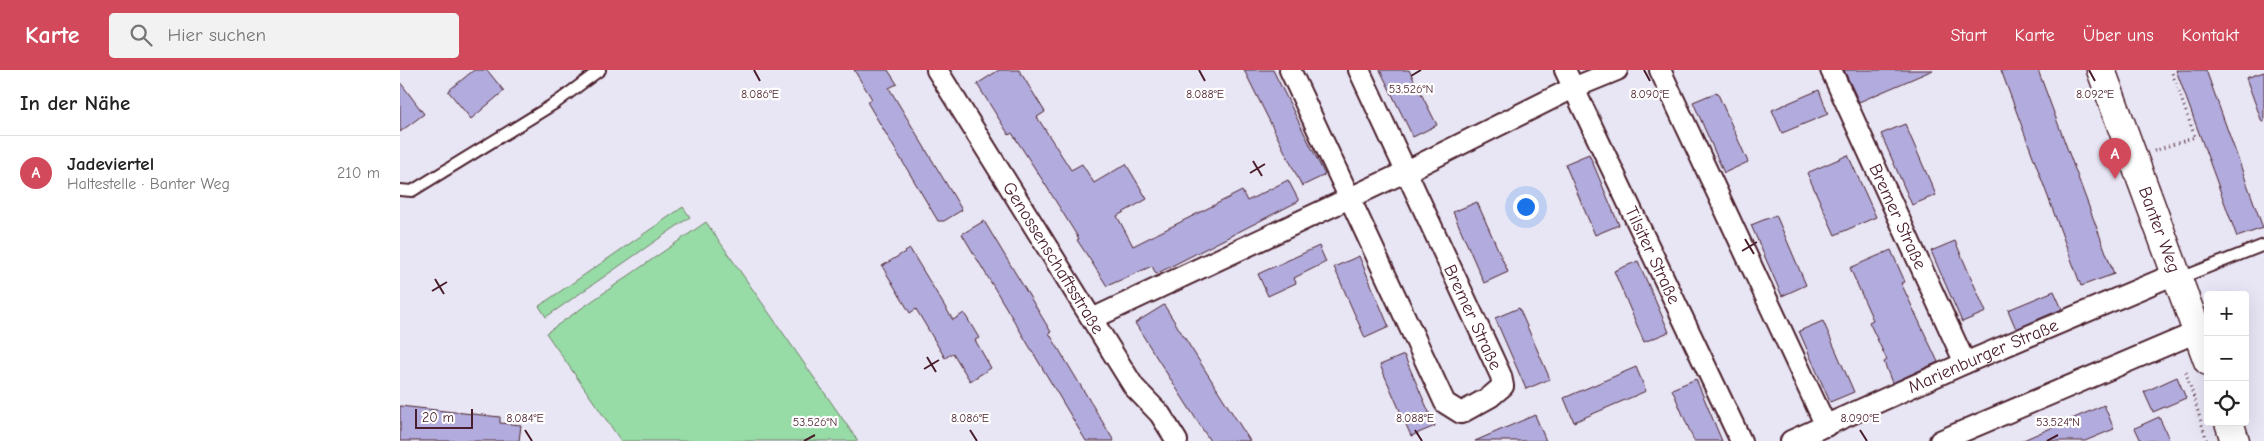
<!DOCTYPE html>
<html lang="de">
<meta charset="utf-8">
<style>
:root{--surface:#fff;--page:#f2f2f2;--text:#222;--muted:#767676;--line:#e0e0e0;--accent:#d1495b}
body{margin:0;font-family:"Comic Neue",sans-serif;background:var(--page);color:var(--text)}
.controls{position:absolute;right:15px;bottom:15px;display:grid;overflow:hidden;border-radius:5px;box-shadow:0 5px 20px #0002}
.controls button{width:45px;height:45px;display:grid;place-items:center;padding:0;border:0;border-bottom:1px solid var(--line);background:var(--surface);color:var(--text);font:25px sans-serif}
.scale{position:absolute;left:15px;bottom:12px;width:58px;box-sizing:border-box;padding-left:5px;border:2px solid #4a1f2b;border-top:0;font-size:14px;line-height:18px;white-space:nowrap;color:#4a1f2b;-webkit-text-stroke:4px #fff;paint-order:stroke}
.you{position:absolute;left:1125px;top:136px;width:18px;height:18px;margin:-12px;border:4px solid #fff;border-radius:50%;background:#1a73e8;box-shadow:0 0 0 8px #1a73e833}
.badge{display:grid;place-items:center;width:32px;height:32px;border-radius:50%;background:var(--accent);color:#fff;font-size:16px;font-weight:700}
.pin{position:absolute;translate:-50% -41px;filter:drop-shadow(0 1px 2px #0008)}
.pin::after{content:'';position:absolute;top:26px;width:18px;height:15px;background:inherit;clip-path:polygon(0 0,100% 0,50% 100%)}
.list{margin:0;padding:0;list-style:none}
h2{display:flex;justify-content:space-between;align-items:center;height:65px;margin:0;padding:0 20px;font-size:21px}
h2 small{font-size:16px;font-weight:400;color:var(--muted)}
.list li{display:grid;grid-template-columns:32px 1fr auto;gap:15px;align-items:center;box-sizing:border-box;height:75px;padding:0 20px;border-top:1px solid var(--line)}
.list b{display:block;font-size:19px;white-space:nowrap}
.list p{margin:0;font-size:16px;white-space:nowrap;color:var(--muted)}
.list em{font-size:16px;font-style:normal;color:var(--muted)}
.icon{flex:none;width:28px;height:28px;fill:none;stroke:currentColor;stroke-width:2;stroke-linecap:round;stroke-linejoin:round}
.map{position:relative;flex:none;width:1864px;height:371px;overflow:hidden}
header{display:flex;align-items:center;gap:30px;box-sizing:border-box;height:70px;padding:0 25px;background:var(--accent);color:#fff}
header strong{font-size:24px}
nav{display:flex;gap:28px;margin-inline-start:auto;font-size:18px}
.search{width:350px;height:45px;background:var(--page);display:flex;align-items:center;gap:12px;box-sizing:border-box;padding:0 18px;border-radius:5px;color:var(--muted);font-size:19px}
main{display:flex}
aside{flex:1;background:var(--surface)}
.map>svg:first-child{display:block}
.green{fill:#97dba6;stroke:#707d68}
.building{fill:#b1acdd;stroke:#4a1f2b}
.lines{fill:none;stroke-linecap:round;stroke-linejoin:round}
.service-casing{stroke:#4a1f2b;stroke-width:14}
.minor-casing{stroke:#4a1f2b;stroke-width:24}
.secondary-casing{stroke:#4a1f2b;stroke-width:31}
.path{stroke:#4a1f2b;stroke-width:3;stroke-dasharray:1 4;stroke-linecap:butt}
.service{stroke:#fff;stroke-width:10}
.minor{stroke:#fff;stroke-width:20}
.secondary{stroke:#fff;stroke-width:28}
.ticks{fill:none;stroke:#4a1f2b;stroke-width:2}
.labels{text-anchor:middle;stroke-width:4.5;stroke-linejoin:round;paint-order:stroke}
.street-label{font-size:18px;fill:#4a1f2b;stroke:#fff}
.ticks-label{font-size:12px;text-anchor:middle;fill:#4a1f2b;stroke:#fff;stroke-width:4.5;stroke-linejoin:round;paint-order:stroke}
</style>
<header>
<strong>Karte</strong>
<div class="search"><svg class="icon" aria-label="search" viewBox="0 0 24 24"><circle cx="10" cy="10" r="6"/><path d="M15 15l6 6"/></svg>Hier suchen</div>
<nav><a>Start</a><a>Karte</a><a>Über uns</a><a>Kontakt</a></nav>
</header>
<main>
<aside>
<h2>In der Nähe<small></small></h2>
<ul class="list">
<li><span class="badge">A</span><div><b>Jadeviertel</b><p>Haltestelle · Banter Weg</p></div><em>210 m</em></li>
</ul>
</aside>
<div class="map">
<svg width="1864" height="371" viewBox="0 0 1864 371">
<rect width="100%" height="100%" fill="#e8e6f5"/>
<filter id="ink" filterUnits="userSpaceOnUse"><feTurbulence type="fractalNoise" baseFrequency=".02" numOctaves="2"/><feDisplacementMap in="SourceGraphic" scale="10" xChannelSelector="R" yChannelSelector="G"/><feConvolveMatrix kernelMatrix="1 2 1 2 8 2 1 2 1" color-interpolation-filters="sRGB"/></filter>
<g filter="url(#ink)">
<path class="green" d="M 283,137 L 290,147 L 146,247 L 139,236 Z
M 306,152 L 458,371 L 221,371 L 146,263 Z"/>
<path class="building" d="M 74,0 L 87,0 L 104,21 L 71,49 L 48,21 Z
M 454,0 L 488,0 L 497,14 L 489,18 L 562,140 L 544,151 L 538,151 L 467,32 L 472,29 Z
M 599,0 L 619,0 L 645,42 L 637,47 L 671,100 L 682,94 L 694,113 L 726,94 L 747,129 L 717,146 L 733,176 L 842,121 L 847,131 L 888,110 L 899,131 L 756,204 L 752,196 L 707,216 L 685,182 L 677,170 L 679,169 L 645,114 L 612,63 L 609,65 L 577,14 Z
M 844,0 L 873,0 L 925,105 L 902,116 Z
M 980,0 L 1009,0 L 1037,55 L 1013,67 Z
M 1444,0 L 1533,0 L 1459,32 Z
M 1601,0 L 1638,0 L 1714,204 L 1681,216 Z
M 1776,0 L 1806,0 L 1863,158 L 1837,167 Z
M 1864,2 L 1864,52 L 1862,52 L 1846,8 Z
M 0,12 L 24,44 L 0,62 Z
M 1419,20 L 1428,44 L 1382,63 L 1372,40 Z
M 1317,22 L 1348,92 L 1324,103 L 1293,32 Z
M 1505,54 L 1536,125 L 1512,135 L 1481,64 Z
M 1189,84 L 1219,155 L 1195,165 L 1165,94 Z
M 1448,85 L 1476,147 L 1435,165 L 1407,103 Z
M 1077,132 L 1108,202 L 1084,213 L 1053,142 Z
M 1376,145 L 1406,215 L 1382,226 L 1351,155 Z
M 584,151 L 651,262 L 649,263 L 714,371 L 686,371 L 562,164 Z
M 1555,171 L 1586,242 L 1562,252 L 1531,181 Z
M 919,176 L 926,192 L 894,208 L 896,213 L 868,226 L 858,204 Z
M 510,179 L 553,250 L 564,243 L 579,268 L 575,270 L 591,298 L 570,311 L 553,283 L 545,288 L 516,239 L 510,243 L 482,196 Z
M 1491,180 L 1505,212 L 1501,213 L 1538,292 L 1492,313 L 1484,292 L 1487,290 L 1469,252 L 1473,250 L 1450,198 Z
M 959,186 L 989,257 L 965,268 L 934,197 Z
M 1238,191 L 1269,262 L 1244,272 L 1214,201 Z
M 1654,221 L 1662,239 L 1616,259 L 1608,240 Z
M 764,235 L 786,270 L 850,371 L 810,371 L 757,288 L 735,253 Z
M 1119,238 L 1150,309 L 1126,319 L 1095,248 Z
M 1423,251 L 1454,322 L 1430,332 L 1399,261 Z
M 1004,285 L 1035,356 L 1011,366 L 980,295 Z
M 1236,297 L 1246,321 L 1174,352 L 1164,328 Z
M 1777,307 L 1786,328 L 1753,342 L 1744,322 Z
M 1296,309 L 1322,371 L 1294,371 L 1272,319 Z
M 1704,335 L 1714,359 L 1685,371 L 1621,371 Z
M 0,336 L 100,347 L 100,353 L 121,355 L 119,371 L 0,371 Z
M 1135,345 L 1146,371 L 1075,371 Z
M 1759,347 L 1770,371 L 1741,371 L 1735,358 Z"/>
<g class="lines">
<defs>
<path id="service" d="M 0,120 L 12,121 L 157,32 L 200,0
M 1778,209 L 1864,175"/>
<g id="minor">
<path id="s1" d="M 537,0 L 734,317 L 760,344 L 777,371"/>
<path d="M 890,0 L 1045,333 L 1061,343 L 1090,327 L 1103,316 L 1101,306 L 959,0"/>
<path id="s2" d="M 1165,0 L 1341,371"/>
<path d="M 1260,0 L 1426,356"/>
<path id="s3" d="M 1431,0 L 1565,293"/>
<path d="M 692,249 L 1005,102 L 1173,18 L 1217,0"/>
<path id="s4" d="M 1391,371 L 1565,293 L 1775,204"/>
<path d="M 1540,371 L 1797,262"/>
</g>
<g id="secondary">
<path id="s5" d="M 1701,0 L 1808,291"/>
<path d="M 1829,352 L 1835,371"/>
</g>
</defs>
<use href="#service" class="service-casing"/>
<use href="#minor" class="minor-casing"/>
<use href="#secondary" class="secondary-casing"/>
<path class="path" d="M 1754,81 L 1795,67 L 1771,0
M 1786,302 L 1807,371"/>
<use href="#service" class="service"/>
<use href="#minor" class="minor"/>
<use href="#secondary" class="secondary"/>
</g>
</g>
<path class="ticks" d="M 354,0 L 360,11M 799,0 L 805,11M 1244,0 L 1250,11M 1689,0 L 1695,11M 1011,6 L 1021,0M 853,91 L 862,106M 850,103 L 865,94M 1345,169 L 1354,184M 1342,181 L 1357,172M 35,209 L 44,224M 32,221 L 47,212M 527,287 L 536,302M 524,299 L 539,290M 125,360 L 132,371M 570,360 L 577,371M 1015,360 L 1022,371M 1460,360 L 1467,371M 404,371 L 415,365M 1647,371 L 1658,365"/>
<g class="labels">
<g class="street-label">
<text dy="6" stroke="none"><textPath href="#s3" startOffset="161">Bremer Straße</textPath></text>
<text dy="6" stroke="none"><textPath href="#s5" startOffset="170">Banter Weg</textPath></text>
<text dy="6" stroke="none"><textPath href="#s2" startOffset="205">Tilsiter Straße</textPath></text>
<text dy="6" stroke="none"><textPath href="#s1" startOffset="221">Genossenschaftsstraße</textPath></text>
<text transform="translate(1073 247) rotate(65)" y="6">Bremer Straße</text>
<text dy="6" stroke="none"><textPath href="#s4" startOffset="210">Marienburger Straße</textPath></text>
</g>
</g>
<g class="ticks-label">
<text x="1011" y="23">53.526°N</text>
<text x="360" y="28">8.086°E</text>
<text x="805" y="28">8.088°E</text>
<text x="1250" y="28">8.090°E</text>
<text x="1695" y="28">8.092°E</text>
<text x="125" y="352">8.084°E</text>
<text x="570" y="352">8.086°E</text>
<text x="1015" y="352">8.088°E</text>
<text x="1460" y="352">8.090°E</text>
<text x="415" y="356">53.526°N</text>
<text x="1658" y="356">53.524°N</text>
</g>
</svg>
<div class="controls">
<button>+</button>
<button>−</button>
<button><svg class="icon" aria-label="locate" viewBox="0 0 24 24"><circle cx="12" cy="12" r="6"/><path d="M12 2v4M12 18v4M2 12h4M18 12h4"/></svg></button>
</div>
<div class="scale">20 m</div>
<div class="you"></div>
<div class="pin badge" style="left:1715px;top:109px">A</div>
</div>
</main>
